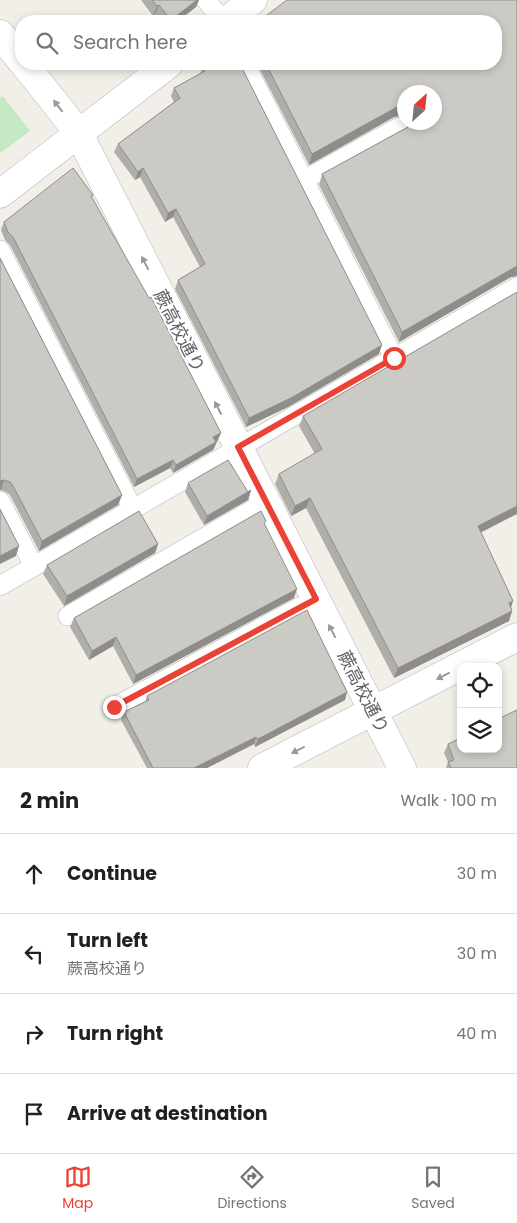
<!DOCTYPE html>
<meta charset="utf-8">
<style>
:root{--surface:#fff;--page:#f6f6f6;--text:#202124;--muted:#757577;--line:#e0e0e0;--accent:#ea4335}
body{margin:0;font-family:Poppins,"Noto Sans JP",sans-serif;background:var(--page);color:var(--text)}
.controls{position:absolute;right:15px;bottom:15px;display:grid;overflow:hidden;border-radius:10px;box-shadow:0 2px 8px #0003}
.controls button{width:45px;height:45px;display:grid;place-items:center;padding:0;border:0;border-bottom:1px solid var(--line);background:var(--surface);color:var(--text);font:25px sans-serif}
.compass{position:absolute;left:397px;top:85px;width:45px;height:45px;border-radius:50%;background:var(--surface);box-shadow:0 2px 8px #0003;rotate:27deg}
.stop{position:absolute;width:15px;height:15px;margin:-11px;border:4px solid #ea4335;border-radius:50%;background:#fff}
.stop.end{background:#ea4335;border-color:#fff;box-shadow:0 1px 5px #0008}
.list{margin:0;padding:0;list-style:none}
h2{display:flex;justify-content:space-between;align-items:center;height:65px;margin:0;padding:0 20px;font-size:21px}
h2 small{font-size:16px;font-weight:400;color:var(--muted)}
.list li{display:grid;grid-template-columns:32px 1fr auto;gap:15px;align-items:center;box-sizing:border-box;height:80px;padding:0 20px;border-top:1px solid var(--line)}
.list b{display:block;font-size:19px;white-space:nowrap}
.list p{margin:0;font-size:16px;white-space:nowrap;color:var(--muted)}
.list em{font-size:16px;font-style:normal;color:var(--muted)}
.icon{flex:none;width:28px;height:28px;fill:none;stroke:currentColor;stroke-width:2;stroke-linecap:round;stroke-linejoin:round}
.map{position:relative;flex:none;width:517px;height:768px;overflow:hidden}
.search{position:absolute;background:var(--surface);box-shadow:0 2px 8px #0003;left:15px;right:15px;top:15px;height:55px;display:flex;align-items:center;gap:12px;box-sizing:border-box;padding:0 18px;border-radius:20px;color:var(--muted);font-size:19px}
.sheet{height:385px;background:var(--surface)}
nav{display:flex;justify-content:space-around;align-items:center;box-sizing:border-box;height:70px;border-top:1px solid var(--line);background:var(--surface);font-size:14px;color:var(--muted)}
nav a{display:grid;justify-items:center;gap:2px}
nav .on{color:var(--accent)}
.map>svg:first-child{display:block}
.green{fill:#c5e8c5}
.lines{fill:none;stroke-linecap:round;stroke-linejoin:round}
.service-casing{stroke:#b5b8bc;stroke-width:20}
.minor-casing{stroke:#b5b8bc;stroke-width:29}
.service{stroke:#fff;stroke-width:19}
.minor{stroke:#fff;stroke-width:28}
.wall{fill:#afaea9}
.shaded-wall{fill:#8f8d8a}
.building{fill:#cccac5;stroke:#8f8d8a}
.oneway{fill:#979a9d}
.route{stroke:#ea4335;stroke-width:6}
.labels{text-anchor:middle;stroke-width:4;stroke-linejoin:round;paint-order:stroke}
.street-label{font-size:18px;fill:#5f6368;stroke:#fff}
</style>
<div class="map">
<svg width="517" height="768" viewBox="0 0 517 768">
<rect width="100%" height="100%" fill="#f1efe8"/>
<path class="green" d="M 3,96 L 30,131 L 0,153 L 0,98 Z"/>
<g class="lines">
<defs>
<path id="service" d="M 206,0 L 223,21
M 245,64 L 394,358
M 304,180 L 399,127
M 0,250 L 133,509
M 0,501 L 34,566
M 0,586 L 517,287
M 68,616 L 266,502
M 114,707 L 315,599"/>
<path id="minor" d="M 226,21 L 253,0
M 0,34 L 21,61
M 24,64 L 78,132 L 402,768
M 0,194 L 169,64
M 262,768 L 517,637"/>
</defs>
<use href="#service" class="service-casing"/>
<use href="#minor" class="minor-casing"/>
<use href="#service" class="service"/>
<use href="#minor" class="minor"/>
</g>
<path class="wall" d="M 141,0 L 199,0 L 196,7 L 178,21 L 161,21 L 155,14 L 153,16 Z
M 517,0 L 517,276 L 511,277 L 399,342 L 319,185 L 322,174 L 408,127 L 410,125 L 409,122 L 434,122 L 404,92 L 404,117 L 399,116 L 394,117 L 309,165 L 257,64 L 496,64 Z
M 203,66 L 379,354 L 288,407 L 246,427 L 175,289 L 178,280 L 200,267 L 173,217 L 165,222 L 140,177 L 135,180 L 114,152 L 118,144 L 174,102 L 171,96 L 174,88 L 200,74 Z
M 93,195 L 92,198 L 221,433 L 213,450 L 173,473 L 170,468 L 134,487 L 10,245 L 5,240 L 1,230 L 4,222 Z
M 0,258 L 122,495 L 118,505 L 39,551 L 10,495 L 6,492 L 0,490 Z
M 303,416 L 481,532 L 512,611 L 509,621 L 394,678 L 306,508 L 291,516 L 275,484 L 279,474 L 315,454 L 299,426 Z
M 188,483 L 248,492 L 251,490 L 248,500 L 204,525 L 185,492 Z
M 265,525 L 294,598 L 133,684 L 113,646 L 89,660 L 70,627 L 74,618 Z
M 158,544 L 155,553 L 64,606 L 43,574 L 47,565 Z
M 147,696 L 345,700 L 255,747 L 254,744 L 207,768 L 147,768 L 121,720 L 124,712 L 145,702 Z
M 448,744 L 517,768 L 446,768 L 448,762 L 444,753 Z"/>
<path class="shaded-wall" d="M 197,0 L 199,0 L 196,7 L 178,21 L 171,21 L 171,20 Z
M 159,5 L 155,14 L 153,16 L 157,6 Z
M 402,106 L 399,116 L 394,117 L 309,165 L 312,154 L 397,107 Z
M 143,168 L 140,177 L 135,180 L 138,172 Z
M 176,209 L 173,217 L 165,222 L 168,213 Z
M 517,266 L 517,276 L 511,277 L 399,342 L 402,332 Z
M 382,345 L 379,354 L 288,407 L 246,427 L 249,418 Z
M 221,433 L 213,450 L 173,473 L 176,465 L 213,437 Z
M 173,460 L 170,468 L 134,487 L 137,479 Z
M 4,480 L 1,490 L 0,490 L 0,481 Z
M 251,490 L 248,500 L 204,525 L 207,516 Z
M 122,495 L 118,505 L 39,551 L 42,541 Z
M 310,498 L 306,508 L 291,516 L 295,506 Z
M 517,506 L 517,514 L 474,536 L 478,526 Z
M 158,544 L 155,553 L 64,606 L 67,596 Z
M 19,546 L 16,556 L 0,564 L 0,556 Z
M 297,589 L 294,598 L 133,684 L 136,675 Z
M 513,601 L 510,611 L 509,603 Z
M 512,611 L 509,621 L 394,678 L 398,668 Z
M 116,637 L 113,646 L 89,660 L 92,651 Z
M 347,692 L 345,700 L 255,747 L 258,739 Z
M 256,737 L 254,744 L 207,768 L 194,768 Z"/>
<path class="building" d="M 152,0 L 197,0 L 171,20 L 159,5 L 157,6 Z
M 287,0 L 517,0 L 517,266 L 402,332 L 322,174 L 408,127 L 412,122 L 434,122 L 434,92 L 404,92 L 404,106 L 402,106 L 397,107 L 312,154 L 266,64 L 496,64 L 496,21 L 259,21 Z
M 208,64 L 240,64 L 382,345 L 291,398 L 249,418 L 178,280 L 205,264 L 176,209 L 168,213 L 143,168 L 138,172 L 118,144 L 180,98 L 174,88 L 205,71 L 203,66 Z
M 73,168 L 93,195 L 91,196 L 149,298 L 151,297 L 221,433 L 213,437 L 216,442 L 176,465 L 173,460 L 137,479 L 13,237 L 8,232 L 4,222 Z
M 0,258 L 122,495 L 42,541 L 13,486 L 10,482 L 4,480 L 0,481 Z
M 517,292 L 517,506 L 478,526 L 513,601 L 509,603 L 512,611 L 398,668 L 310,498 L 295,506 L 279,474 L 322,449 L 303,416 Z
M 228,460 L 248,492 L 251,490 L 207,516 L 188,483 Z
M 0,509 L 19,546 L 0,556 Z
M 139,511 L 158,544 L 67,596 L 47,565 Z
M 261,511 L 266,521 L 264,523 L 297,589 L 136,675 L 116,637 L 92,651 L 74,618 Z
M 307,610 L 347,692 L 258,739 L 256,737 L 194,768 L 153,768 L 124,712 L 149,700 L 147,696 Z
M 517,710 L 517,768 L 451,768 L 448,762 L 454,760 L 448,744 L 461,738 L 461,749 L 498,749 L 498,719 Z"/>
<defs><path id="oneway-solid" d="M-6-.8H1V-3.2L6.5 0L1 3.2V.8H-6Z" transform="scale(1.25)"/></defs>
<g class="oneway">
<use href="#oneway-solid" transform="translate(58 106) rotate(-128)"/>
<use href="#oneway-solid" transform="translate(145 263) rotate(-117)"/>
<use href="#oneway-solid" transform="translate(218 408) rotate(-117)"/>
<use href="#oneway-solid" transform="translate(332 631) rotate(-117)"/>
<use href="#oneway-solid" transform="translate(443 676) rotate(153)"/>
<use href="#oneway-solid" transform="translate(298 750) rotate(153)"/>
</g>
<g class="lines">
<path class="route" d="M 114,707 L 316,599 L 238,447 L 394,358"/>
</g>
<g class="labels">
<g class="street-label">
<text transform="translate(179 331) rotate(63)" y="6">蕨高校通り</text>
<text transform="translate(363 692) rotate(63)" y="6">蕨高校通り</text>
</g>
</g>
</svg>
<div class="controls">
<button><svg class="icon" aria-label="locate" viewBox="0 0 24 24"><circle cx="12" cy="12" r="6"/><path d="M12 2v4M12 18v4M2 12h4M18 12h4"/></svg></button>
<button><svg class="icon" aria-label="layers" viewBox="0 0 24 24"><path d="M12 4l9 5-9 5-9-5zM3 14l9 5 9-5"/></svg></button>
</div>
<svg class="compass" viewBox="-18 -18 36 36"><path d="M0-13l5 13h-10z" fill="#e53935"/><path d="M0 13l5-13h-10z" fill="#757577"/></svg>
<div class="stop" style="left:394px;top:358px"></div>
<div class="stop end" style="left:114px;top:707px"></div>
<div class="search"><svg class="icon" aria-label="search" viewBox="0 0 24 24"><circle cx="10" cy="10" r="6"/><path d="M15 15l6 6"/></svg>Search here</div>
</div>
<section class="sheet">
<h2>2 min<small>Walk · 100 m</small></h2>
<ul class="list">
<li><svg class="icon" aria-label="ahead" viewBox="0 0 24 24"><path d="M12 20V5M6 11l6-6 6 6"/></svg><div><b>Continue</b></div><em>30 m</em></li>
<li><svg class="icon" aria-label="left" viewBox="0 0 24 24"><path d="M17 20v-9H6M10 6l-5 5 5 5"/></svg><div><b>Turn left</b><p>蕨高校通り</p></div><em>30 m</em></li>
<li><svg class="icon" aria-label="right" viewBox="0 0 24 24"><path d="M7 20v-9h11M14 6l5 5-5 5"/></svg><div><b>Turn right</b></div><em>40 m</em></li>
<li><svg class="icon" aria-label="arrive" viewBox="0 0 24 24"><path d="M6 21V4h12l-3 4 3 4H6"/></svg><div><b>Arrive at destination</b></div></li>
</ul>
</section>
<nav>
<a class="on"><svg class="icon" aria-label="map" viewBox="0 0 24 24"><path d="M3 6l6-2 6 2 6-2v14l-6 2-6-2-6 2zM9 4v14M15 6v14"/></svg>Map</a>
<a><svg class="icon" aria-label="directions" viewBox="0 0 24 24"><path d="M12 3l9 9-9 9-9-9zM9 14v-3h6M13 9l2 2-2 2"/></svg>Directions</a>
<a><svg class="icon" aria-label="saved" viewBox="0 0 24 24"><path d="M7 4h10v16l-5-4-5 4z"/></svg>Saved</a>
</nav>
